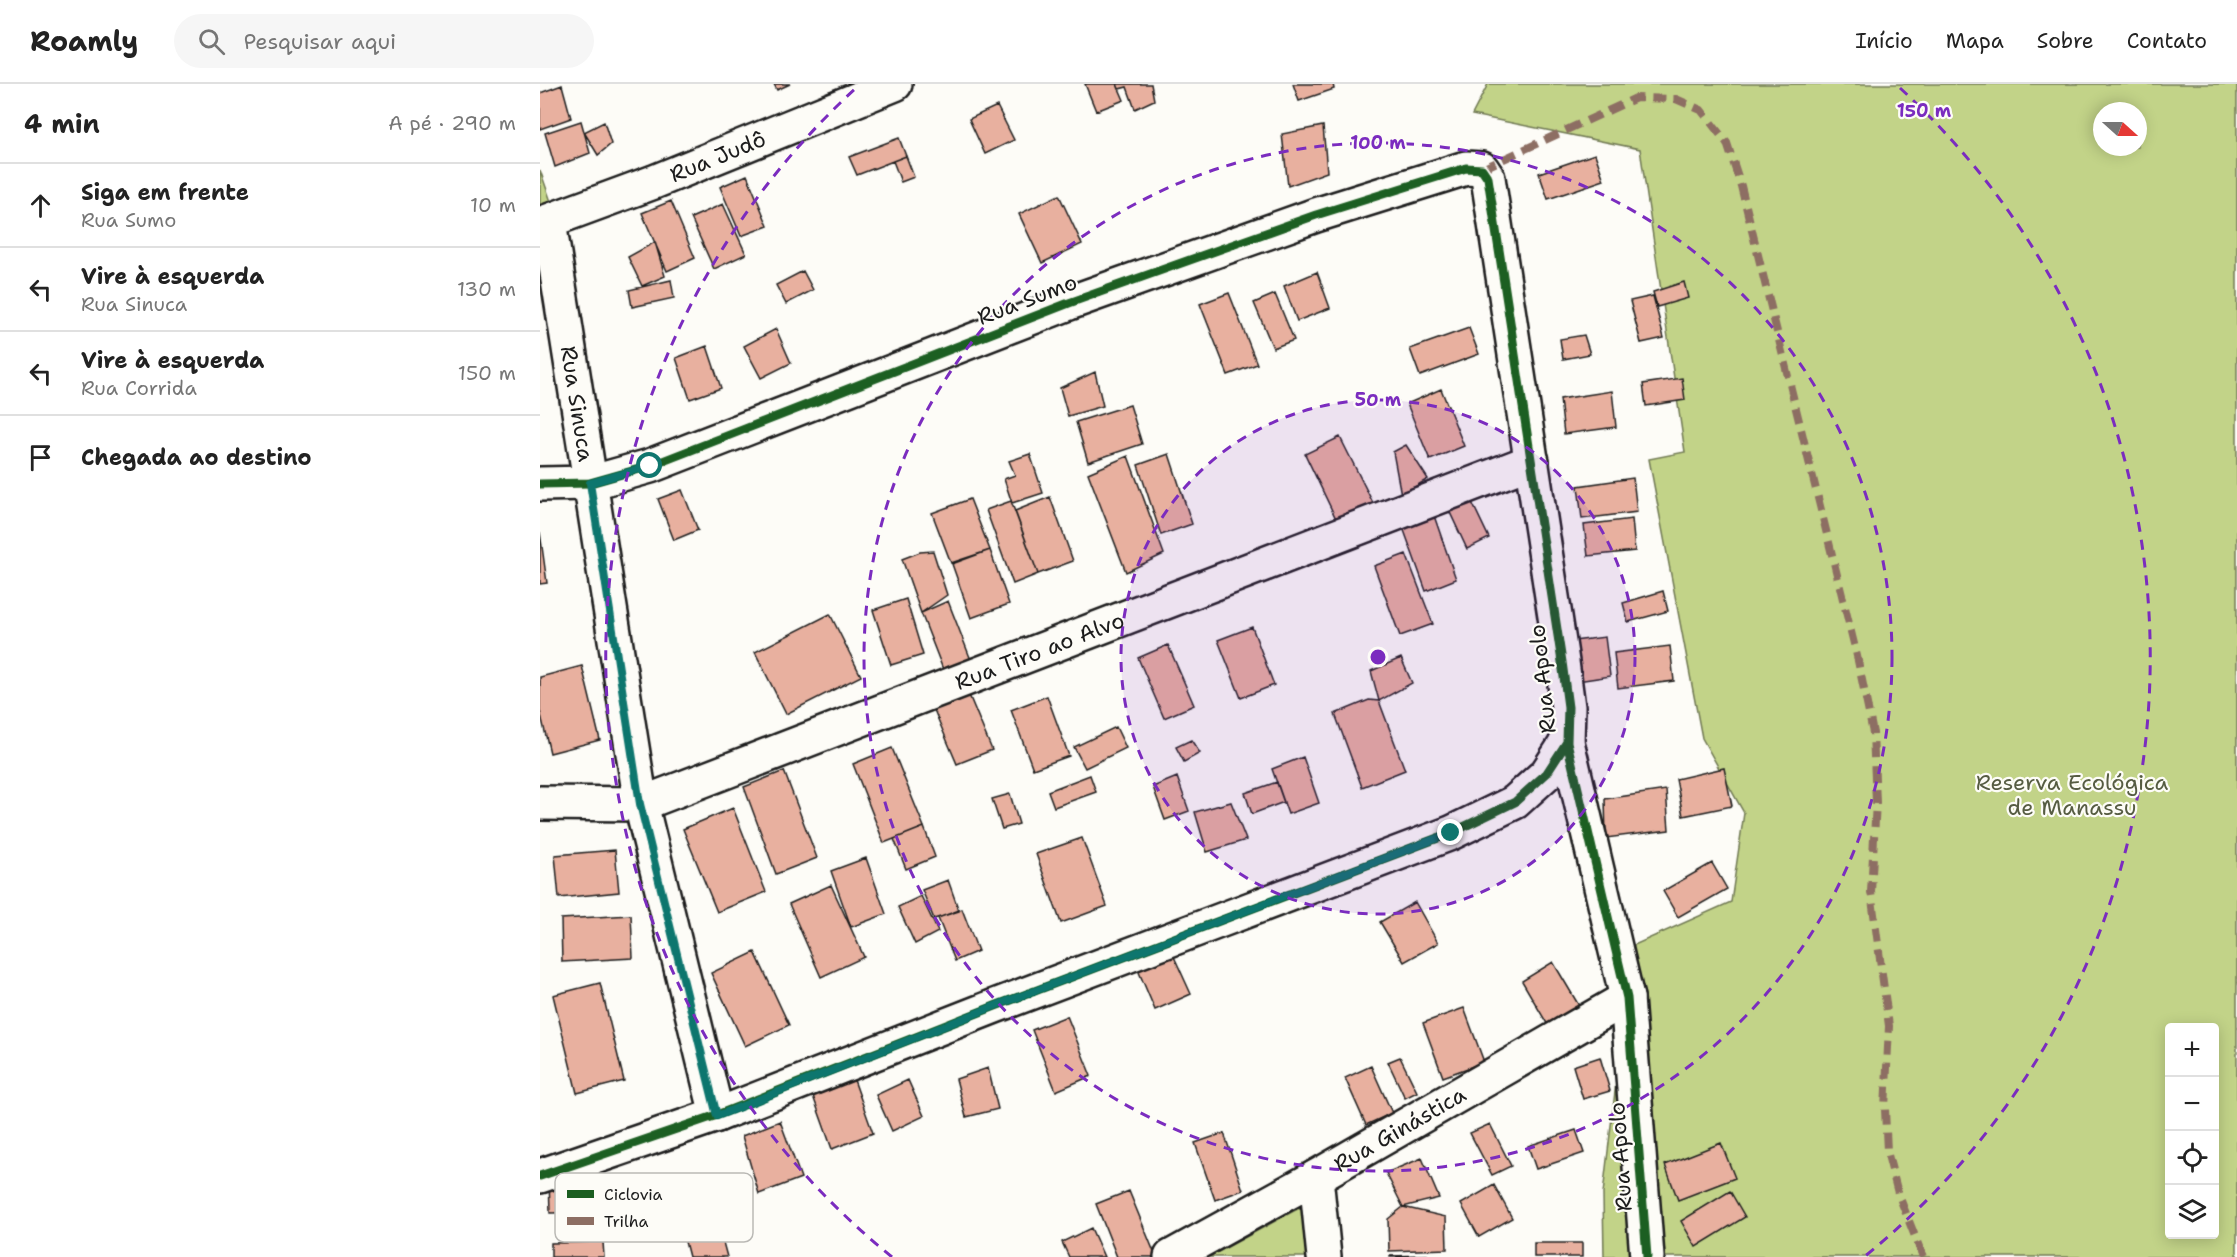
<!DOCTYPE html>
<html lang="pt">
<meta charset="utf-8">
<style>
:root{--surface:#fff;--page:#f6f6f6;--text:#222;--muted:#767676;--line:#e0e0e0}
body{margin:0;font-family:"Shantell Sans",sans-serif;background:var(--page);color:var(--text)}
.controls{position:absolute;right:18px;bottom:18px;display:grid;overflow:hidden;border-radius:6px;box-shadow:0 3px 15px #0003}
.controls button{width:54px;height:54px;display:grid;place-items:center;padding:0;border:0;border-bottom:2px solid var(--line);background:var(--surface);color:var(--text);font:30px sans-serif}
.compass{position:absolute;left:1553px;top:18px;width:54px;height:54px;border-radius:50%;background:var(--surface);box-shadow:0 3px 15px #0003;rotate:111deg}
.stop{position:absolute;width:18px;height:18px;margin:-14px;border:4px solid #0f766e;border-radius:50%;background:#fff}
.stop.end{background:#0f766e;border-color:#fff;box-shadow:0 2px 6px #0008}
.list{margin:0;padding:0;list-style:none}
h2{display:flex;justify-content:space-between;align-items:center;height:78px;margin:0;padding:0 24px;font-size:26px}
h2 small{font-size:20px;font-weight:400;color:var(--muted)}
.list li{display:grid;grid-template-columns:39px 1fr auto;gap:18px;align-items:center;box-sizing:border-box;height:84px;padding:0 24px;border-top:2px solid var(--line)}
.list b{display:block;font-size:22px;white-space:nowrap}
.list p{margin:0;font-size:20px;white-space:nowrap;color:var(--muted)}
.list em{font-size:20px;font-style:normal;color:var(--muted)}
.icon{flex:none;width:33px;height:33px;fill:none;stroke:currentColor;stroke-width:2;stroke-linecap:round;stroke-linejoin:round}
.map{position:relative;flex:none;width:1697px;height:1173px;overflow:hidden}
header{display:flex;align-items:center;gap:36px;box-sizing:border-box;height:84px;padding:0 30px;background:var(--surface);border-bottom:2px solid var(--line)}
header strong{font-size:28px}
nav{display:flex;gap:33px;margin-inline-start:auto;font-size:21px}
.search{width:420px;height:54px;background:var(--page);display:flex;align-items:center;gap:15px;box-sizing:border-box;padding:0 21px;border-radius:33px;color:var(--muted);font-size:22px}
main{display:flex}
aside{flex:1;background:var(--surface)}
.map>svg:first-child{display:block}
.green{fill:#c2d388;stroke:#6f7852;stroke-width:1.5;fill-rule:evenodd}
.building{fill:#e8b09f;stroke:#1c1c1c;stroke-width:1.5}
.lines{fill:none;stroke-linecap:round;stroke-linejoin:round}
.minor-casing{stroke:#1c1c1c;stroke-width:38}
.minor{stroke:#fdfcf7;stroke-width:33}
.quiet{stroke:#8d6e63;stroke-width:8;stroke-dasharray:15 8;stroke-linecap:butt}
.cycleway-casing{stroke:#fdfcf7;stroke-width:13}
.cycleway{stroke:#1b5e20;stroke-width:9}
.route{stroke:#0f766e;stroke-width:8}
.ring{fill:none;stroke:#7b2cbf;stroke-width:3;stroke-dasharray:10 8}
.labels{text-anchor:middle;stroke-width:4.5;stroke-linejoin:round;paint-order:stroke}
.street-label{font-size:22px;fill:#1c1c1c;stroke:#fdfcf7}
.park-label{font-size:22px;fill:#565c42;stroke:#fdfcf7}
.key{fill:#fdfcf7;stroke:#bab9b5;stroke-width:1.5}
.key-label{font-size:16px;fill:#1c1c1c}
.centre{fill:#7b2cbf;stroke:#fdfcf7;stroke-width:3}
.ring-label{font-size:18px;text-anchor:middle;font-weight:bold;fill:#7b2cbf;stroke:#fdfcf7;stroke-width:4.5;stroke-linejoin:round;paint-order:stroke}
</style>
<header>
<strong>Roamly</strong>
<div class="search"><svg class="icon" aria-label="search" viewBox="0 0 24 24"><circle cx="10" cy="10" r="6"/><path d="M15 15l6 6"/></svg>Pesquisar aqui</div>
<nav><a>Início</a><a>Mapa</a><a>Sobre</a><a>Contato</a></nav>
</header>
<main>
<aside>
<h2>4 min<small>A pé · 290 m</small></h2>
<ul class="list">
<li><svg class="icon" aria-label="ahead" viewBox="0 0 24 24"><path d="M12 20V5M6 11l6-6 6 6"/></svg><div><b>Siga em frente</b><p>Rua Sumo</p></div><em>10 m</em></li>
<li><svg class="icon" aria-label="left" viewBox="0 0 24 24"><path d="M17 20v-9H6M10 6l-5 5 5 5"/></svg><div><b>Vire à esquerda</b><p>Rua Sinuca</p></div><em>130 m</em></li>
<li><svg class="icon" aria-label="left" viewBox="0 0 24 24"><path d="M17 20v-9H6M10 6l-5 5 5 5"/></svg><div><b>Vire à esquerda</b><p>Rua Corrida</p></div><em>150 m</em></li>
<li><svg class="icon" aria-label="arrive" viewBox="0 0 24 24"><path d="M6 21V4h12l-3 4 3 4H6"/></svg><div><b>Chegada ao destino</b></div></li>
</ul>
</aside>
<div class="map">
<svg width="1697" height="1173" viewBox="0 0 1697 1173">
<rect width="100%" height="100%" fill="#fdfcf7"/>
<filter id="ink" filterUnits="userSpaceOnUse"><feTurbulence type="fractalNoise" baseFrequency=".0167" numOctaves="2"/><feDisplacementMap in="SourceGraphic" scale="12" xChannelSelector="R" yChannelSelector="G"/><feConvolveMatrix kernelMatrix="1 2 1 2 8 2 1 2 1" color-interpolation-filters="sRGB"/></filter>
<g filter="url(#ink)">
<path class="green" d="M 948,0 L 1697,0 L 1697,1173 L 1064,1173 L 1063,1110 L 1092,862 L 1191,818 L 1204,729 L 1162,654 L 1109,375 L 1145,368 L 1100,65 L 932,31 ZM 1562,27 L 1598,27 L 1598,63 L 1562,63 ZM 1630,944 L 1674,944 L 1674,1150 L 1630,1150 Z
M 0,86 L 17,135 L 0,139 Z
M 778,1114 L 776,1173 L 669,1173 Z"/>
<path class="building" d="M 234,0 L 250,0 L 237,6 Z
M 545,0 L 577,0 L 584,16 L 556,27 Z
M 577,0 L 611,0 L 614,16 L 595,25 L 587,3 L 579,5 Z
M 753,0 L 793,0 L 794,5 L 759,17 Z
M 22,1 L 31,34 L 0,45 L 0,9 Z
M 457,22 L 474,56 L 445,70 L 429,35 Z
M 41,37 L 50,69 L 15,83 L 5,49 Z
M 64,38 L 71,60 L 58,71 L 44,48 Z
M 783,42 L 787,88 L 748,102 L 742,50 Z
M 359,54 L 366,72 L 317,91 L 309,73 Z
M 1055,70 L 1064,96 L 1008,115 L 999,89 Z
M 366,72 L 374,93 L 361,98 L 353,77 Z
M 207,91 L 228,142 L 201,152 L 180,103 Z
M 519,111 L 542,160 L 502,179 L 479,130 Z
M 131,117 L 155,174 L 127,187 L 102,129 Z
M 183,120 L 206,170 L 174,185 L 151,134 Z
M 115,158 L 125,192 L 102,202 L 88,173 Z
M 263,187 L 273,206 L 246,220 L 236,201 Z
M 777,188 L 790,224 L 757,237 L 744,202 Z
M 131,196 L 134,214 L 92,223 L 89,206 Z
M 1144,198 L 1148,214 L 1117,223 L 1113,208 Z
M 689,209 L 717,280 L 688,291 L 660,220 Z
M 735,210 L 754,256 L 733,264 L 714,219 Z
M 1113,212 L 1124,254 L 1101,259 L 1090,217 Z
M 929,244 L 939,270 L 880,292 L 870,265 Z
M 236,245 L 251,279 L 221,294 L 204,262 Z
M 1044,251 L 1050,270 L 1023,275 L 1020,255 Z
M 167,262 L 181,304 L 150,315 L 136,274 Z
M 555,288 L 563,322 L 528,332 L 520,304 Z
M 1142,294 L 1145,316 L 1106,322 L 1103,300 Z
M 901,305 L 924,362 L 890,376 L 867,320 Z
M 1072,307 L 1076,343 L 1024,350 L 1020,315 Z
M 590,321 L 602,360 L 548,378 L 536,338 Z
M 800,353 L 835,423 L 799,441 L 765,370 Z
M 866,361 L 888,395 L 861,411 L 853,368 Z
M 490,370 L 503,409 L 472,419 L 464,395 L 475,391 L 469,377 Z
M 629,370 L 652,440 L 621,451 L 598,381 Z
M 588,372 L 624,470 L 586,488 L 548,389 Z
M 1093,394 L 1097,428 L 1042,435 L 1038,402 Z
M 142,406 L 158,446 L 134,456 L 118,415 Z
M 929,412 L 949,454 L 927,465 L 907,422 Z
M 510,413 L 533,477 L 498,490 L 475,427 Z
M 430,415 L 450,466 L 411,479 L 392,429 Z
M 471,417 L 498,490 L 473,500 L 446,426 Z
M 892,426 L 916,495 L 886,507 L 861,438 Z
M 1092,435 L 1095,467 L 1048,472 L 1044,441 Z
M 0,448 L 7,499 L 0,500 Z
M 450,466 L 469,520 L 431,534 L 412,480 Z
M 393,467 L 407,511 L 381,529 L 362,475 L 380,468 Z
M 866,470 L 893,540 L 860,552 L 834,482 Z
M 1123,507 L 1128,527 L 1088,538 L 1083,519 Z
M 366,515 L 383,571 L 351,581 L 333,526 Z
M 408,517 L 431,576 L 404,588 L 381,529 Z
M 290,530 L 321,592 L 246,630 L 215,568 Z
M 712,543 L 734,601 L 701,614 L 678,556 Z
M 1065,553 L 1070,592 L 1031,598 L 1026,558 Z
M 628,561 L 654,621 L 624,634 L 598,574 Z
M 1130,562 L 1134,597 L 1078,604 L 1074,569 Z
M 861,574 L 872,599 L 839,617 L 831,587 Z
M 42,582 L 60,656 L 10,669 L 0,627 L 0,593 Z
M 429,611 L 452,666 L 417,680 L 394,626 Z
M 507,612 L 529,672 L 493,685 L 471,626 Z
M 829,616 L 839,617 L 865,686 L 822,703 L 795,630 Z
M 576,643 L 586,664 L 545,684 L 534,663 Z
M 651,656 L 660,669 L 644,678 L 636,663 Z
M 352,664 L 384,743 L 344,759 L 313,680 Z
M 763,673 L 779,719 L 748,730 L 732,685 Z
M 1184,684 L 1192,722 L 1143,732 L 1136,695 Z
M 244,687 L 277,774 L 236,790 L 204,703 Z
M 550,691 L 556,708 L 514,723 L 508,707 Z
M 637,693 L 649,727 L 625,736 L 613,703 Z
M 737,698 L 744,718 L 712,730 L 705,709 Z
M 1126,706 L 1129,746 L 1066,754 L 1065,715 Z
M 470,710 L 479,740 L 462,745 L 452,715 Z
M 691,718 L 706,756 L 667,768 L 655,728 Z
M 193,724 L 226,808 L 177,828 L 143,745 Z
M 384,743 L 395,773 L 366,785 L 354,755 Z
M 542,754 L 567,822 L 521,839 L 496,770 Z
M 75,766 L 79,808 L 19,814 L 15,771 Z
M 326,774 L 346,830 L 311,843 L 291,787 Z
M 1172,779 L 1187,805 L 1138,833 L 1123,807 Z
M 408,796 L 419,827 L 394,835 L 382,806 Z
M 291,801 L 324,873 L 281,893 L 249,820 Z
M 381,812 L 398,848 L 375,860 L 358,823 Z
M 875,818 L 898,859 L 864,878 L 840,838 Z
M 422,825 L 438,867 L 415,877 L 398,834 Z
M 91,831 L 93,874 L 22,878 L 21,835 Z
M 631,866 L 651,910 L 615,926 L 596,881 Z
M 215,868 L 249,941 L 205,962 L 171,889 Z
M 1013,878 L 1041,925 L 1009,943 L 982,897 Z
M 60,899 L 84,997 L 37,1009 L 13,911 Z
M 924,924 L 944,978 L 903,993 L 883,939 Z
M 527,932 L 551,992 L 516,1007 L 492,946 Z
M 860,973 L 877,1008 L 865,1014 L 848,978 Z
M 1060,973 L 1070,1007 L 1043,1015 L 1033,982 Z
M 831,982 L 852,1029 L 826,1041 L 805,994 Z
M 448,984 L 458,1025 L 426,1033 L 416,995 Z
M 314,996 L 333,1049 L 292,1065 L 273,1012 Z
M 368,996 L 384,1032 L 352,1047 L 336,1011 Z
M 240,1037 L 261,1094 L 219,1110 L 202,1052 Z
M 950,1040 L 971,1082 L 952,1091 L 930,1049 Z
M 1036,1046 L 1044,1069 L 996,1085 L 988,1062 Z
M 684,1049 L 703,1106 L 675,1116 L 655,1059 Z
M 1181,1059 L 1195,1094 L 1138,1116 L 1125,1081 Z
M 882,1074 L 899,1114 L 863,1123 L 846,1089 Z
M 63,1092 L 64,1128 L 10,1129 L 9,1093 Z
M 954,1101 L 972,1134 L 939,1153 L 921,1120 Z
M 589,1107 L 616,1173 L 577,1173 L 556,1120 Z
M 1190,1107 L 1205,1133 L 1156,1163 L 1141,1137 Z
M 172,1118 L 187,1173 L 149,1173 L 137,1127 Z
M 863,1123 L 906,1133 L 907,1165 L 849,1167 L 848,1135 Z
M 551,1144 L 564,1173 L 529,1173 L 522,1158 Z
M 63,1158 L 64,1173 L 11,1173 L 11,1159 Z
M 994,1159 L 1042,1159 L 1042,1173 L 994,1173 Z
M 887,1171 L 887,1173 L 850,1173 L 850,1172 Z"/>
<g class="lines">
<defs>
<g id="minor">
<path id="s1" d="M 9,138 L 101,720 L 177,1031"/>
<path id="s2" d="M 0,140 L 114,98 L 355,0"/>
<path d="M 0,400 L 50,399 L 110,382 L 529,219 L 776,131 L 926,84 L 942,85 L 948,94 L 1022,578 L 1028,623 L 1027,658 L 1087,914 L 1107,1173"/>
<path id="s3" d="M 0,719 L 101,720 L 992,377"/>
<path d="M 0,1092 L 177,1031 L 455,922 L 911,749 L 975,718 L 1007,689 L 1027,658"/>
<path d="M 776,1093 L 784,1173"/>
<path id="s4" d="M 631,1173 L 776,1093 L 1087,914"/>
</g>
</defs>
<use href="#minor" class="minor-casing"/>
<use href="#minor" class="minor"/>
<path class="quiet" d="M 942,85 L 1096,14 L 1136,15 L 1161,26 L 1187,59 L 1201,102 L 1317,572 L 1333,649 L 1336,718 L 1331,808 L 1349,942 L 1345,1025 L 1347,1067 L 1358,1109 L 1383,1173"/>
<defs>
<path id="cycleway" d="M 0,400 L 50,399 L 110,382 L 529,219 L 776,131 L 926,84 L 942,85 L 948,94 L 1022,578 L 1028,623 L 1027,658 L 1087,914 L 1107,1173
M 0,1092 L 177,1031 L 455,922 L 911,749 L 975,718 L 1007,689 L 1027,658"/>
</defs>
<use href="#cycleway" class="cycleway-casing"/>
<use href="#cycleway" class="cycleway"/>
</g>
</g>
<g class="lines" filter="url(#ink)">
<path class="route" d="M 110,382 L 50,399 L 100,720 L 177,1032 L 455,922 L 911,749"/>
</g>
<circle cx="838" cy="573" r="257" fill="#7b2cbf" fill-opacity=".12"/>
<g class="ring">
<circle cx="838" cy="573" r="257"/>
<circle cx="838" cy="573" r="514"/>
<path d="M352 1173A772 772 0 0 1 316 4M1360 4A772 772 0 0 1 1324 1173"/>
</g>
<g class="labels">
<g class="street-label">
<text dy="8" stroke="none"><textPath href="#s2" startOffset="190">Rua Judô</textPath></text>
<text transform="translate(487 215) rotate(-21)" y="8">Rua Sumo</text>
<text dy="8" stroke="none"><textPath href="#s1" startOffset="184">Rua Sinuca</textPath></text>
<text dy="8" stroke="none"><textPath href="#s3" startOffset="528">Rua Tiro ao Alvo</textPath></text>
<text transform="translate(1002 595) rotate(-96)" y="8">Rua Apolo</text>
<text dy="8" stroke="none"><textPath href="#s4" startOffset="262">Rua Ginástica</textPath></text>
<text transform="translate(1080 1073) rotate(-94)" y="8">Rua Apolo</text>
</g>
<g class="park-label">
<text x="1532" y="706">Reserva Ecológica<tspan x="1532" dy="25">de Manassu</tspan></text>
</g>
</g>
<rect x="15" y="1089" width="198" height="69" rx="9" class="key"/>
<rect x="27" y="1106" width="27" height="8" fill="#1b5e20"/>
<rect x="27" y="1133" width="27" height="8" fill="#8d6e63"/>
<g class="key-label">
<text x="64" y="1116">Ciclovia</text>
<text x="64" y="1143">Trilha</text>
</g>
<circle cx="838" cy="573" r="9" class="centre"/>
<g class="ring-label">
<text x="1384" y="33">150 m</text>
<text x="838" y="65">100 m</text>
<text x="838" y="322">50 m</text>
</g>
</svg>
<div class="controls">
<button>+</button>
<button>−</button>
<button><svg class="icon" aria-label="locate" viewBox="0 0 24 24"><circle cx="12" cy="12" r="6"/><path d="M12 2v4M12 18v4M2 12h4M18 12h4"/></svg></button>
<button><svg class="icon" aria-label="layers" viewBox="0 0 24 24"><path d="M12 4l9 5-9 5-9-5zM3 14l9 5 9-5"/></svg></button>
</div>
<svg class="compass" viewBox="-18 -18 36 36"><path d="M0-13l5 13h-10z" fill="#e53935"/><path d="M0 13l5-13h-10z" fill="#767676"/></svg>
<div class="stop" style="left:110px;top:382px"></div>
<div class="stop end" style="left:911px;top:749px"></div>
</div>
</main>
